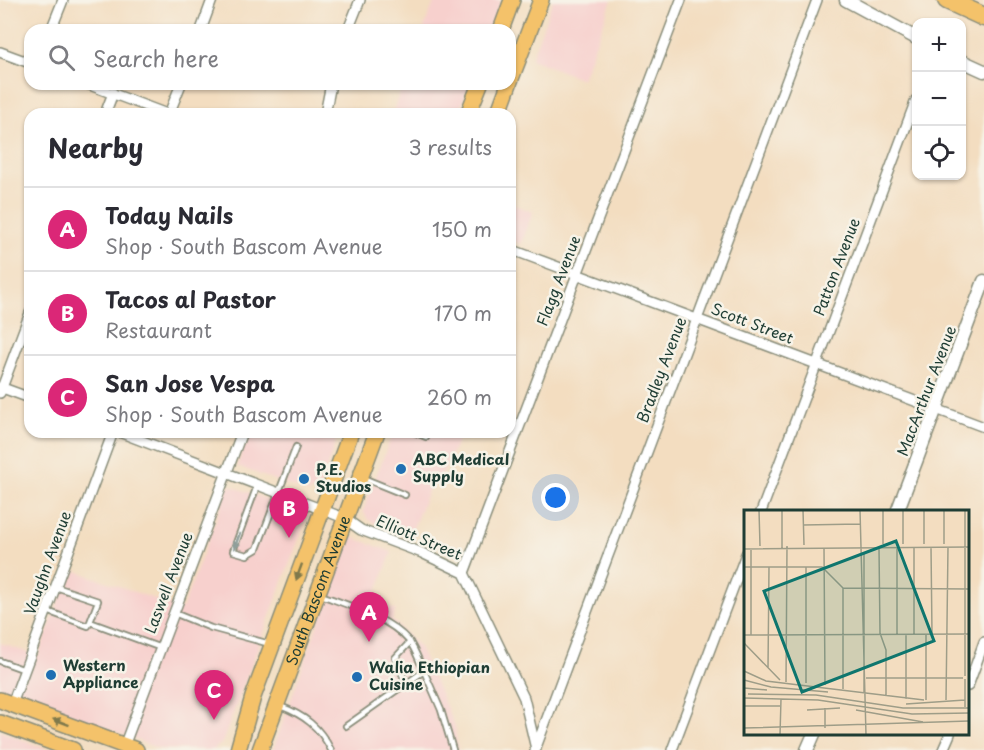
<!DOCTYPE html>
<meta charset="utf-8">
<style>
:root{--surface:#fff;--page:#f7f7f7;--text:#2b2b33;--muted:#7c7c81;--line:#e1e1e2;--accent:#db2777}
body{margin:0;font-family:"Playpen Sans",sans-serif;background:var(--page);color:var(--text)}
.controls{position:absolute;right:18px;top:18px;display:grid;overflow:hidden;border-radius:12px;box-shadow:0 2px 4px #0004}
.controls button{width:54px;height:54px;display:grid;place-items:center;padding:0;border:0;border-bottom:2px solid var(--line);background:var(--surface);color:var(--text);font:30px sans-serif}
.you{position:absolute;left:556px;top:498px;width:21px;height:21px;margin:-15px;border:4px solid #fff;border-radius:50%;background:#1a73e8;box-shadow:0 0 0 9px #1a73e833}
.badge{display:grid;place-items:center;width:39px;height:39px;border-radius:50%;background:var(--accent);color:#fff;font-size:20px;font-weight:700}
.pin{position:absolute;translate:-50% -50px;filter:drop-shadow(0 2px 3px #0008)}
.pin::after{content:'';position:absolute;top:32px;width:21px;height:18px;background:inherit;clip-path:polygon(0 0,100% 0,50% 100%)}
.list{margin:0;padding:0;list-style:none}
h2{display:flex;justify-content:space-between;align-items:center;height:78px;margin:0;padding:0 24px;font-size:26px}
h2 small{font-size:20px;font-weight:400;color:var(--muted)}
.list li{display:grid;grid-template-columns:39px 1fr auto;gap:18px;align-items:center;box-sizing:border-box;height:84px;padding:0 24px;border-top:2px solid var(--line)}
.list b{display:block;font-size:22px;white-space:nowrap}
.list p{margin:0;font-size:20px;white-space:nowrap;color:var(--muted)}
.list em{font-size:20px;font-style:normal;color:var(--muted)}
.icon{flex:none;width:33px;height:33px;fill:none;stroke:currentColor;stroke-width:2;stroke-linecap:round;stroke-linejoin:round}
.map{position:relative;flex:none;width:984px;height:750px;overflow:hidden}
.search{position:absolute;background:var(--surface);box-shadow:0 2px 4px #0004;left:24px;top:24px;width:492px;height:66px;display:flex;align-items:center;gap:15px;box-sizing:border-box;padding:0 21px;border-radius:18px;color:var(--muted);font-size:22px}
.panel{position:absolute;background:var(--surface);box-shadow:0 2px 4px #0004;left:24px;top:108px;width:492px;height:330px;border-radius:18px}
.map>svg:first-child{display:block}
.built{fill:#f7d0cd}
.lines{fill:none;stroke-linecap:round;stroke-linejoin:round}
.service-casing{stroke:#898d7a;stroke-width:8}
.minor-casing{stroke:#898d7a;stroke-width:12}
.tertiary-casing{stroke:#898d7a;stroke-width:15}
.primary-casing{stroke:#898d7a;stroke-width:18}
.motorway-casing{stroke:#898d7a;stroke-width:21}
.service{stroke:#fff;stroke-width:4.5}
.minor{stroke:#fff;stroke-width:9}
.tertiary{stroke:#fff;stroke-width:12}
.primary{stroke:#f4c26a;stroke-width:15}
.motorway{stroke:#f4c26a;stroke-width:18}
.oneway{fill:#8f9e9a}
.oneway2{fill:#7f794c}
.poi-dot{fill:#1f6fb2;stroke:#f7f3e8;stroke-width:2}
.labels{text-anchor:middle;stroke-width:5;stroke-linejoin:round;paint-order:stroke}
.street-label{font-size:15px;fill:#1f3d34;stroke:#f7f3e8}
.poi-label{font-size:15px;font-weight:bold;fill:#1f3d34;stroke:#f7f3e8;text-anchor:start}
.inset-road{fill:none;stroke:#9e9d88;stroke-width:1.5}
.view{fill:#0f766e;fill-opacity:0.15;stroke:#0f766e;stroke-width:3}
.inset-edge{fill:none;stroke:#1f3d34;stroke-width:3}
</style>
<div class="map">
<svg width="984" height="750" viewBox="0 0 984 750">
<rect width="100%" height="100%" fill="#f7f3e8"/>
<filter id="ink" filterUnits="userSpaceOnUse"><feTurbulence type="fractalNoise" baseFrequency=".0167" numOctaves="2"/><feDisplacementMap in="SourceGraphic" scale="12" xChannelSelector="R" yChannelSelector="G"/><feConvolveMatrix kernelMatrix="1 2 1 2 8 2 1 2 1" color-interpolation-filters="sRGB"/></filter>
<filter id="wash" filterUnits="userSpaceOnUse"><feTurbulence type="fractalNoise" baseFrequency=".008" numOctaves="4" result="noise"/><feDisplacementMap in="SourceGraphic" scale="24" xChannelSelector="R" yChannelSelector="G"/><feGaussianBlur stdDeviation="1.35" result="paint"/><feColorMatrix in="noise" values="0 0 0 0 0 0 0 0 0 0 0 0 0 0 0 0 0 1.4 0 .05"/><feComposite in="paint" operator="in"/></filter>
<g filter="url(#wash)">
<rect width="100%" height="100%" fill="#f3ddc0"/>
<path class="built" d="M 435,0 L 501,0 L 490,30 L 423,30 Z
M 553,0 L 612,0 L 582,79 L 531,59 Z
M 403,84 L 470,84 L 458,114 L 392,114 Z
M 510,203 L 533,212 L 521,244 L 510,240 Z
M 249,432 L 339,432 L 320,487 L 308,493 L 237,466 Z
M 393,432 L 462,432 L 439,480 L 433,478 L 414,526 L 405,537 L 368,520 L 363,511 Z
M 229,485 L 308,515 L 222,743 L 213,750 L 160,749 L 0,688 L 0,643 L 38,656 L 71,569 L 182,609 Z
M 349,536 L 392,552 L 373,601 L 396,610 L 392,620 L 419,647 L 455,726 L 458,750 L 273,750 Z
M 0,731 L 49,750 L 0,750 Z"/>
</g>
<g filter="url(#ink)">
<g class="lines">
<defs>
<path id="service" d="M 414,432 L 426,437
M 363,478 L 405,495
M 257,486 L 233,551 L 247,555 L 257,549 L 296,447
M 56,587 L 98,601 L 90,622 L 161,648
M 321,595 C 350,606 388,617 409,641 C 415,649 419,661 424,671 L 346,726
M 47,611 L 88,626 L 90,622
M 174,613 L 211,628 L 270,644
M 0,661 L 25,670
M 424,671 L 441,710 L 453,750
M 406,683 L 395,658 L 410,642
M 280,706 C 304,715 320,727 331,750"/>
<path id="minor" d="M 51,30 L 63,0
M 201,30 L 212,0
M 348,30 L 360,0
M 0,52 L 30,63
M 87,84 L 167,114
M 105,114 L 113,93
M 169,114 L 181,84
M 325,114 L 331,84
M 510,249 L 984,427
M 0,387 L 30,398
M 0,393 L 30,313
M 119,432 L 344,518 L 361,530 L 422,553 L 464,573 L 524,698 L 536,749
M 761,512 L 916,100
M 464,573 L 681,0
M 968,686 L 984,642
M 12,704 L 113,432
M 124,746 L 242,432
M 535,750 L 817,0
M 672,750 L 746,554
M 943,750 L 950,734"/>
<path id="tertiary" d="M 846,0 L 916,38
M 962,61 L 984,71
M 897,512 L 984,281
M 807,750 L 814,734"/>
<g id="primary">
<path d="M 501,30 L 512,0"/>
<path d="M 510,81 L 541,0"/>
<path d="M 468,114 L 480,84"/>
<path d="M 498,114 L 509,84"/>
<path d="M 0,700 L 136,750"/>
<path d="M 0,723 L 73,750"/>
<path d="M 238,750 L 253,697 L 351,432"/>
<path id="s1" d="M 260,750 L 377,432"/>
</g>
<path id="motorway" d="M 947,0 L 984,17"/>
</defs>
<use href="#service" class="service-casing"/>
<use href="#minor" class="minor-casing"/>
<use href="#tertiary" class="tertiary-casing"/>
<use href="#primary" class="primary-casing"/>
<use href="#motorway" class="motorway-casing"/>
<use href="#service" class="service"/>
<use href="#minor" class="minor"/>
<use href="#tertiary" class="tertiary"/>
<use href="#primary" class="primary"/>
<use href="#motorway" class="motorway"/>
</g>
<defs><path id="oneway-solid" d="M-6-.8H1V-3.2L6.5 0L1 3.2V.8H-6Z" transform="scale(1.5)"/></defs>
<use class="oneway" href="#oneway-solid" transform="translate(237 541) rotate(110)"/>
<g class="oneway2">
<use href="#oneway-solid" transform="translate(299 572) rotate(110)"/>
<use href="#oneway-solid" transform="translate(61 722) rotate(-160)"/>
</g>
</g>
<g class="poi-dot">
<circle cx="401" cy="469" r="6"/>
<circle cx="304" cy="479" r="6"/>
<circle cx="51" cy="675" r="6"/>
<circle cx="357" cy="677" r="6"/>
</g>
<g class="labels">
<g class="street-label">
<text transform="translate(837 267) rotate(-69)" y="5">Patton Avenue</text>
<text transform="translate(559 281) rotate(-69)" y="5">Flagg Avenue</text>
<text transform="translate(752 324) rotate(21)" y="5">Scott Street</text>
<text transform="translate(662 370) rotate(-69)" y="5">Bradley Avenue</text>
<text transform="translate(927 391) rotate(-69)" y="5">MacArthur Avenue</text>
<text transform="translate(419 538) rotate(23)" y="5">Elliott Street</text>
<text transform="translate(48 563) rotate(-70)" y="5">Vaughn Avenue</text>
<text transform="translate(169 583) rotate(-69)" y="5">Laswell Avenue</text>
<text dy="5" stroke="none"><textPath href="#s1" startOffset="170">South Bascom Avenue</textPath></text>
</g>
<g class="poi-label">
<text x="413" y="465">ABC Medical<tspan x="413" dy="17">Supply</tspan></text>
<text x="316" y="475">P.E.<tspan x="316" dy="17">Studios</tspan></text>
<text x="63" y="671">Western<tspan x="63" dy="17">Appliance</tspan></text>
<text x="369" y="673">Walia Ethiopian<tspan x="369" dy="17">Cuisine</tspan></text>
</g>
</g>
<g transform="translate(744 510)">
<rect width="225" height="225" fill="#f3ddc0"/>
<path class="inset-road" d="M 15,0 L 16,36M 38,0 L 38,38M 59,0 L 60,35M 116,0 L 122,225M 139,0 L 139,34M 159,0 L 159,34M 180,0 L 180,34M 200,0 L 200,34M 59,15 L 116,14M 153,37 L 153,125M 170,37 L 170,125M 187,37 L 188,124M 80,38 L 81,175M 135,38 L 136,123 L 142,140 L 142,186M 0,39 L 225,37M 7,40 L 7,125M 0,57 L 78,57 L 99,78 L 225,79M 62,57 L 62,173M 99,78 L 99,179M 182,124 L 182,190M 0,125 L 225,124M 162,125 L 162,189M 0,133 L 36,170M 24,158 L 25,57M 0,161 L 22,171 L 180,190M 221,166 L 221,0M 122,168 L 219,168M 221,169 L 221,197M 0,170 L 27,177 L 84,182M 42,172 L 43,36M 0,178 L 23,180M 120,182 L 120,42M 4,184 L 72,185 L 159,198 L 225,198M 0,188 L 74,190 L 168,204 L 225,203M 202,190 L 204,37M 162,194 L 221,190M 0,196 L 36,196M 81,198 L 81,218M 63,200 L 96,198M 112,200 L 179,212M 0,218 L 225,211M 36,225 L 37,189"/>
<path class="view" d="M 152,31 L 190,131 L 58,182 L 20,81 Z"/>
<rect width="225" height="225" class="inset-edge"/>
</g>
</svg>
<div class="controls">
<button>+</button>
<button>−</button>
<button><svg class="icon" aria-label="locate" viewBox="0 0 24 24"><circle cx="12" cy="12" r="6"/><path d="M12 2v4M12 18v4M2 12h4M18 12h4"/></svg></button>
</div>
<div class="you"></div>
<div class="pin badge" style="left:369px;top:642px">A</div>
<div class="pin badge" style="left:289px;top:538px">B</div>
<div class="pin badge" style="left:214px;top:720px">C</div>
<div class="search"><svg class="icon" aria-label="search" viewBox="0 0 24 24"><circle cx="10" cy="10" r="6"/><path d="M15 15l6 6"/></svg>Search here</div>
<section class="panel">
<h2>Nearby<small>3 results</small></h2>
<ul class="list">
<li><span class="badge">A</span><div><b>Today Nails</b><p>Shop · South Bascom Avenue</p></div><em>150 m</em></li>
<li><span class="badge">B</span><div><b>Tacos al Pastor</b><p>Restaurant</p></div><em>170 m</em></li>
<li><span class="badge">C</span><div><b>San Jose Vespa</b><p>Shop · South Bascom Avenue</p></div><em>260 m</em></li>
</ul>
</section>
</div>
